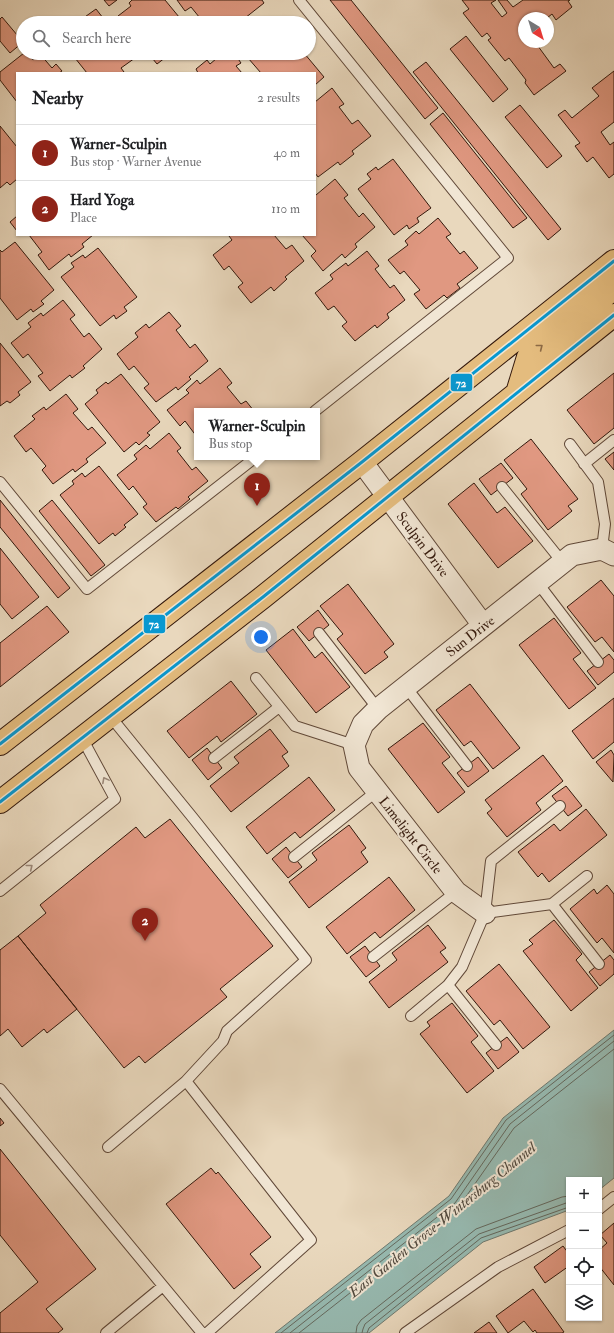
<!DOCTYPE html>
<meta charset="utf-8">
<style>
:root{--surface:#fff;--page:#f2f2f2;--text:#202124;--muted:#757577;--line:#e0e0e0;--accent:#8f2418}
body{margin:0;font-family:"IM FELL Double Pica",serif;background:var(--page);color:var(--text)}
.controls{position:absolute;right:12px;bottom:12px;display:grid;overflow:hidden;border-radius:0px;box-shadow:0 1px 3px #0004}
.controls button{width:36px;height:36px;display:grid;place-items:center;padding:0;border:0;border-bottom:1px solid var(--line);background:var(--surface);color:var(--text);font:20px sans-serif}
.compass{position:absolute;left:518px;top:12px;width:36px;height:36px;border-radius:50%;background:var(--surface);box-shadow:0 1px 3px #0004;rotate:142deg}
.you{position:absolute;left:261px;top:637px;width:14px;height:14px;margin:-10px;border:3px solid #fff;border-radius:50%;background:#1a73e8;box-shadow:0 0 0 6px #1a73e833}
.badge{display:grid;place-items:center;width:26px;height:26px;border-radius:50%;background:var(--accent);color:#fff;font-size:13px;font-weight:700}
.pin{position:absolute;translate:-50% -33px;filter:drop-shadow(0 1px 2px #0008)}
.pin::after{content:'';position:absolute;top:21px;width:14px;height:12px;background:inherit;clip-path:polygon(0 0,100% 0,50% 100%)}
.popup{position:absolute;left:194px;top:408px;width:126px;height:52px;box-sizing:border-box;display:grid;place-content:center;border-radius:0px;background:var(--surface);filter:drop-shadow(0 1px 3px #0005);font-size:13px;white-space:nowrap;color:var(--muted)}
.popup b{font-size:15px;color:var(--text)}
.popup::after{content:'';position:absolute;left:50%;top:100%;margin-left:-8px;border:8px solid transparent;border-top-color:var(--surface)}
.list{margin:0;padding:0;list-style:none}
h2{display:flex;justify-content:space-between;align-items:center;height:52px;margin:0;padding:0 16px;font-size:17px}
h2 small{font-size:13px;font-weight:400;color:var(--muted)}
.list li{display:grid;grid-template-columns:26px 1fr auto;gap:12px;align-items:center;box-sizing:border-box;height:56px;padding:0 16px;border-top:1px solid var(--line)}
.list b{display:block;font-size:15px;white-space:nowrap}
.list p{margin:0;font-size:13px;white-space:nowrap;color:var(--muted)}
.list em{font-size:13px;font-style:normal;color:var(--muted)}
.icon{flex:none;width:22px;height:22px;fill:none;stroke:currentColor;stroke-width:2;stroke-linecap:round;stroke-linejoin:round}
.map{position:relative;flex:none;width:614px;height:1333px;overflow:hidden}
.search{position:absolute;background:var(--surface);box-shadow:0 1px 3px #0004;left:16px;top:16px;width:300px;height:44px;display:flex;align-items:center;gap:10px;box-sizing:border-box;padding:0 14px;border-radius:22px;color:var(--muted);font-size:15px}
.panel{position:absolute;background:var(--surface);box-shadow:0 1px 3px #0004;left:16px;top:72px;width:300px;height:164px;border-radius:0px}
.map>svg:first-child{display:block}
.water{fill:#97bab1;stroke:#6f796f}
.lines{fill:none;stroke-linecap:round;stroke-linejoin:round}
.shore{stroke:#65695e;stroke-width:1}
.building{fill:#e09881;stroke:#33180c}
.lane-casing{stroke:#604838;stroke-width:12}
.street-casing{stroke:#604838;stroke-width:23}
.primary-casing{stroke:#33180c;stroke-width:24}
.lane{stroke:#f1e6d4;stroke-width:10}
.street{stroke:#f1e6d4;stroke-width:21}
.primary{stroke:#e4bc7e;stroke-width:22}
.bus-1-casing{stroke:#f1e6d4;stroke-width:6}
.bus-1{stroke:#0898d0;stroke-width:3}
.oneway{stroke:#8c6a45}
.oneway2{stroke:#9c897a}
.labels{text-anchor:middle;stroke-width:4;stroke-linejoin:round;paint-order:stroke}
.street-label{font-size:14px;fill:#33180c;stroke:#f1e6d4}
.water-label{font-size:15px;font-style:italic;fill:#51493e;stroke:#f1e6d4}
.line-badge{stroke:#f1e6d4;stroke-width:1.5}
.badge-label{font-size:11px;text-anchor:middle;font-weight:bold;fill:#fff}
</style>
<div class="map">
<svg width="614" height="1333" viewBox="0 0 614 1333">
<rect width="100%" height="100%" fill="#e9d8bd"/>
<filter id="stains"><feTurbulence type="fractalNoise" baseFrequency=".005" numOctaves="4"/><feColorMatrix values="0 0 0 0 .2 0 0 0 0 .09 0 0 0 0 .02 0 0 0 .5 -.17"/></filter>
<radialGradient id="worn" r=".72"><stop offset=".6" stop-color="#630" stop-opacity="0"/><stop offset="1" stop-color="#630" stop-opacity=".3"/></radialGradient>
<path class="water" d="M 614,1030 L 614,1178 L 599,1190 L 599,1180 L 569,1180 L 569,1210 L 483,1242 L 369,1333 L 275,1333 L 449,1196 L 503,1118 Z"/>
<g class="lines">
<path class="shore" d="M 281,1333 L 451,1199 L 506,1120 L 614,1035
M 290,1333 L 455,1203 L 510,1124 L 614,1041
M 299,1333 L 458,1208 L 514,1128 L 614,1049
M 356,1333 L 357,1326 L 361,1320 L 476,1229 L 562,1197 L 569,1196
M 362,1333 L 363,1329 L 365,1324 L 479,1234 L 569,1202
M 367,1333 L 369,1328 L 481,1238 L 569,1207"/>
</g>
<path class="building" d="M 104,0 L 117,0 L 109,6 Z
M 132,0 L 165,0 L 184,23 L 124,23 L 118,16 L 131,6 L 129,3 Z
M 177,0 L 262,0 L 264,3 L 245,18 L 248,22 L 247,23 L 204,23 L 191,7 L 185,11 Z
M 330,0 L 351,0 L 438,108 L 425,119 Z
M 462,0 L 496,0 L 491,3 L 502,17 L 507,13 L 498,0 L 507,0 L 513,7 L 523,0 L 570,0 L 568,1 L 572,7 L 556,20 L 552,14 L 547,18 L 524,18 L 524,42 L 535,42 L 554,68 L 560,64 L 566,71 L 534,95 L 525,83 L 526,80 L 509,58 L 505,61 L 488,40 L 491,38 L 487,33 L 482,37 L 463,13 L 469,9 Z
M 96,9 L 107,23 L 72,23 L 80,17 L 82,19 Z
M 2,17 L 23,42 L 10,53 L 0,41 L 0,19 Z
M 466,36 L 508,89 L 493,102 L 450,49 Z
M 24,53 L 27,53 L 33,60 L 40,54 L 52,68 L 56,64 L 62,71 L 59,73 L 17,73 L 17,102 L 0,80 L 0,72 Z
M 71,53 L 131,53 L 135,58 L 121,68 L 124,72 L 122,73 L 87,73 Z
M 148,53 L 178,53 L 173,57 L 170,54 L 157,64 Z
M 223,53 L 234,53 L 241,63 L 236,66 L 242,73 L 198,73 L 196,69 L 207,60 L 210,64 Z
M 254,53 L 304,53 L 324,77 L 315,85 L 315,73 L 261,73 L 248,58 Z
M 426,62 L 561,229 L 548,240 L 413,72 Z
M 614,71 L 614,122 L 601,132 L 610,145 L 614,142 L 614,174 L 609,178 L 593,157 L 587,162 L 575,146 L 580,143 L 558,115 L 565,110 L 572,118 L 599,96 L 592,88 Z
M 332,88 L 344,104 L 339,107 L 352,124 L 358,120 L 371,136 L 352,151 L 354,154 L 340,165 L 338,162 L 318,177 L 315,173 L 315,102 Z
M 520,105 L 562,156 L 547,168 L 505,117 Z
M 443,113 L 527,218 L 513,228 L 430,124 Z
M 0,126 L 17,147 L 17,179 L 10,185 L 7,182 L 0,188 Z
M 393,159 L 431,208 L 417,218 L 419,222 L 409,229 L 407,225 L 394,235 L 358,189 L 371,179 L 367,174 L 376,167 L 378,170 Z
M 335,179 L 348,195 L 344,198 L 359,217 L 363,213 L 375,227 L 355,244 L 357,247 L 345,258 L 342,254 L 323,271 L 311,256 L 316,251 L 302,235 L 315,235 L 315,194 L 316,195 Z
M 17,216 L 17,231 L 10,222 Z
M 438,218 L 451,234 L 446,237 L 460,254 L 464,251 L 478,268 L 457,284 L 460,288 L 447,298 L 444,295 L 426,309 L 414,294 L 420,290 L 404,271 L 400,274 L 388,260 L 408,245 L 405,241 L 416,231 L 419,234 Z
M 29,235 L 93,235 L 82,244 L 84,247 L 71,257 L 69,254 L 49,270 L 38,255 L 42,252 Z
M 230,235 L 274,235 L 286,249 L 292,245 L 304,261 L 285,277 L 287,279 L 274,291 L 271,287 L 251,303 L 238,287 L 243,283 L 229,266 L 224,270 L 213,255 L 232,240 L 229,236 Z
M 15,242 L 54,290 L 41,301 L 44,304 L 33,312 L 31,309 L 17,320 L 0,298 L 0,250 L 2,252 Z
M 98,248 L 137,297 L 124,307 L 127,311 L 116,319 L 114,315 L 100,326 L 61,277 L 74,267 L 71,263 L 83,255 L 85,258 Z
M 367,251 L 379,266 L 375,269 L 390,288 L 394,285 L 405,300 L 387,314 L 389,318 L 377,328 L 375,325 L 355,341 L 342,326 L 347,322 L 334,306 L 328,310 L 315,293 L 333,279 L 330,275 L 346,263 L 348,266 Z
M 63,300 L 75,315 L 70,319 L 84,337 L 89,333 L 102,349 L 83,366 L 85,368 L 72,378 L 70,375 L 50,391 L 38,376 L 43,373 L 28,354 L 23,358 L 11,343 L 31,327 L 28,323 L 41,313 L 43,316 Z
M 169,312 L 181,326 L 176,330 L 190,348 L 195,344 L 208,361 L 189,377 L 191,379 L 178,390 L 176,387 L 156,402 L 144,388 L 149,384 L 134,366 L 129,370 L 117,354 L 138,337 L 135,333 L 146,324 L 149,328 Z
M 0,343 L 31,382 L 18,392 L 20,395 L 10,403 L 7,401 L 0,406 Z
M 220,368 L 232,383 L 227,387 L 241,404 L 246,401 L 254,411 L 197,411 L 197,437 L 185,421 L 180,426 L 167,410 L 189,393 L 186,390 L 197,380 L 200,384 Z
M 614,373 L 614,428 L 594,444 L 567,410 Z
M 121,374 L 160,422 L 147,433 L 150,435 L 139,445 L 136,442 L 124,452 L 85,404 L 98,393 L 96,390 L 106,382 L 108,384 Z
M 66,394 L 78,409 L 73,413 L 88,430 L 92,427 L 106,443 L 86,459 L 88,462 L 75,472 L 73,469 L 53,484 L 42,470 L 46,466 L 31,448 L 26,452 L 14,436 L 35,419 L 32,416 L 44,407 L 46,410 Z
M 169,433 L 181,448 L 177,451 L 192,470 L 196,467 L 208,481 L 188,497 L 190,499 L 178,509 L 176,507 L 156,522 L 143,507 L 147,504 L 133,486 L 129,490 L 117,475 L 137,459 L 134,455 L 146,445 L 150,449 Z
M 531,439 L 578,499 L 568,506 L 572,511 L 548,530 L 521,494 L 527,489 L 504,460 Z
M 614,452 L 614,470 L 605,459 Z
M 501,463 L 513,478 L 491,495 L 479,479 Z
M 99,466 L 138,514 L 124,525 L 126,527 L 115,536 L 113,533 L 99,544 L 60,495 L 74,484 L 72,481 L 82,473 L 85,477 Z
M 474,483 L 497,513 L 505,507 L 533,541 L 498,568 L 448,504 Z
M 0,500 L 70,588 L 58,598 L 0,527 Z
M 52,500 L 105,565 L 91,576 L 39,511 Z
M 0,548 L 39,597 L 12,619 L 0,604 Z
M 601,580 L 614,596 L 614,652 L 602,637 L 595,642 L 567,607 Z
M 348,584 L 394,644 L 384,652 L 388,657 L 365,674 L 337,639 L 343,634 L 320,606 Z
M 47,606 L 69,632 L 0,687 L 0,643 Z
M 318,610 L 329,625 L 309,641 L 297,627 Z
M 554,618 L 581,653 L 573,659 L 596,688 L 569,709 L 519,645 Z
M 293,629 L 315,658 L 322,652 L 350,687 L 316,713 L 266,650 Z
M 609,654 L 614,660 L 614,672 L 598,685 L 587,671 Z
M 231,681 L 257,714 L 221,742 L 217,736 L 189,758 L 167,731 Z
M 470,684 L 520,748 L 493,769 L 471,741 L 464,746 L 436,710 Z
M 614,698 L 614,742 L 593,759 L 572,731 Z
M 423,723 L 450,757 L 442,763 L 465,792 L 438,813 L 388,749 Z
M 270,729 L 288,752 L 282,756 L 289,766 L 231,812 L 210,786 L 239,763 L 234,757 Z
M 207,748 L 222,768 L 208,780 L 192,760 Z
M 611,750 L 614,755 L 613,782 L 596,762 Z
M 543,755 L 563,781 L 536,803 L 541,810 L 507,837 L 487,813 L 492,809 L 485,800 Z
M 478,757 L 489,771 L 468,787 L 457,773 Z
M 309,777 L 335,810 L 300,838 L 295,832 L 267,854 L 246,827 Z
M 566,786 L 582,806 L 568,816 L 552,796 Z
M 586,809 L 607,835 L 549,882 L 542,873 L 538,877 L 518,852 L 554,824 L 560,831 Z
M 170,819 L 273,946 L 220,989 L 227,997 L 145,1063 L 139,1056 L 124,1068 L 18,936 L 46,913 L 40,905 L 136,827 L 145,838 Z
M 349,825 L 366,848 L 361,852 L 368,862 L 309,908 L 289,882 L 317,860 L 312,853 Z
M 286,847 L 302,867 L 288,878 L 272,859 Z
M 389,877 L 415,910 L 380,938 L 375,932 L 347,954 L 326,927 Z
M 607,885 L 614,894 L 614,953 L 602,938 L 597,943 L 570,909 L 594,889 L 597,894 Z
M 554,920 L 582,954 L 576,960 L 598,988 L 571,1011 L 523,951 L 533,944 L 529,940 Z
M 428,925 L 446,948 L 440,952 L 448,962 L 389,1008 L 369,982 L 397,960 L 392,953 Z
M 18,936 L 77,1009 L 47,1033 L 44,1029 L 22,1047 L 8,1029 L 0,1036 L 0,950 Z
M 365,946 L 380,966 L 366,977 L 350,957 Z
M 610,955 L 614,960 L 614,974 L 600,986 L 589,972 Z
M 499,964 L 550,1027 L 523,1049 L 500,1020 L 494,1025 L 466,991 Z
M 452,1003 L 478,1036 L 471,1042 L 494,1071 L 467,1093 L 420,1034 L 430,1026 L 427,1022 Z
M 507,1037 L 519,1052 L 498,1069 L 486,1053 Z
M 0,1118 L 4,1123 L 0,1126 Z
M 0,1149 L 96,1269 L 46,1309 L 63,1329 L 58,1333 L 0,1333 L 0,1313 L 38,1282 L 0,1235 Z
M 211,1168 L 216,1174 L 218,1172 L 271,1237 L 250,1254 L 261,1267 L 234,1289 L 166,1204 Z
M 614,1223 L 614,1285 L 599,1266 L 599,1250 L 607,1243 L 600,1235 Z
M 563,1246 L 569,1254 L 569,1266 L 545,1283 L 534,1267 Z
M 533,1289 L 564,1332 L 562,1333 L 537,1333 L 535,1330 L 533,1332 L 524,1321 L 508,1333 L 496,1316 Z
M 489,1322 L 497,1333 L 474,1333 Z"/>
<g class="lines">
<defs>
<path id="lane" d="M 299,0 L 508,258 L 315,411
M 570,444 L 598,482 L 605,524 L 602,549
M 584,464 L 614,440
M 0,482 L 87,589 L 256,457
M 502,487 L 563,563
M 537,582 L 598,662
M 319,633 L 378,709
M 256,678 L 295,726 L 354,745
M 406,687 L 467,766
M 110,716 L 193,818 L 306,960 L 227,1031 L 223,1041 L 186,1081 L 311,1240 L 207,1333
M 214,758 L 279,707
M 294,857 L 377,791
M 0,891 L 115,799 L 82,738
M 552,904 L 599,964
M 485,913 L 552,904 L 587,876
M 373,957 L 456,892
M 448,985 L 496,1045
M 411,1016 L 448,985 L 462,967 L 485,913 L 491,861 L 560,806
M 0,1089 L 202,1333
M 108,1147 L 186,1081
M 599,1209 L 614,1197
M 106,1333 L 163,1286
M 405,1333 L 498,1267 L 569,1230"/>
<path id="street" d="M 362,462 L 483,625
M 485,913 L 456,892 L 359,768 L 354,745 L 363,724 L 378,709 L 572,555 L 602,549 L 614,555"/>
<path id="primary" d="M 517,393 L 528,357 L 606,295 L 610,265
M 0,744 L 362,462 L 614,261
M 0,802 L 263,597 L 614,315"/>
</defs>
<use href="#lane" class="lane-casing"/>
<use href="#street" class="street-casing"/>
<use href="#primary" class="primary-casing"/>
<use href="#lane" class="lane"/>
<use href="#street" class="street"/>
<use href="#primary" class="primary"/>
<defs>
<path id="bus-1" d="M 0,744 L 362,462 L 614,261
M 0,802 L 263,597 L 614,315"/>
</defs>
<use href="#bus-1" class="bus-1-casing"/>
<use href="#bus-1" class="bus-1"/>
</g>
<defs><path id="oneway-chevron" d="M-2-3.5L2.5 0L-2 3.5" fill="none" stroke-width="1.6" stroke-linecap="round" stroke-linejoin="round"/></defs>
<use class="oneway" href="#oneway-chevron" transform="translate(540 347) rotate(-38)"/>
<g class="oneway2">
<use href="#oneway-chevron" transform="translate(105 780) rotate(-118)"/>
<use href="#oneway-chevron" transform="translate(30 867) rotate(-39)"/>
</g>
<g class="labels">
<g class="street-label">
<text transform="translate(423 544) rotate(53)" y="5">Sculpin Drive</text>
<text transform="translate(470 636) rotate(-38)" y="5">Sun Drive</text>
<text transform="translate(411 835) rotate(52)" y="5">Limelight Circle</text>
</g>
<g class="water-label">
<text transform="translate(442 1220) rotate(-39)" y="5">East Garden Grove-Wintersburg Channel</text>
</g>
</g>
<g class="line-badge">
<rect x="450" y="373" width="23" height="19" rx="4" fill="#0898d0"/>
<rect x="143" y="614" width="23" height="20" rx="4" fill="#0898d0"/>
</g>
<g class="badge-label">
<text x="461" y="387">72</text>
<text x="154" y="628">72</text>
</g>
<rect width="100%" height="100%" filter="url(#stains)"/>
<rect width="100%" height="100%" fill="url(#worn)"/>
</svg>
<div class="controls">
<button>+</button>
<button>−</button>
<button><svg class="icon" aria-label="locate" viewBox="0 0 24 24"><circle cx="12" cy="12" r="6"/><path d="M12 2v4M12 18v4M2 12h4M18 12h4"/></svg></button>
<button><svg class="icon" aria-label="layers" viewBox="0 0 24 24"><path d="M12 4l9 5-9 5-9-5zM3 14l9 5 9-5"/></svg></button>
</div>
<svg class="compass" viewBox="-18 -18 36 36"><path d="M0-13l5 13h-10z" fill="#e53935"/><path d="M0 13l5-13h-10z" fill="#757577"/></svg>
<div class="you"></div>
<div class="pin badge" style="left:257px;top:506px">1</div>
<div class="popup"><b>Warner-Sculpin</b>Bus stop</div>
<div class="pin badge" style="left:145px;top:941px">2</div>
<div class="search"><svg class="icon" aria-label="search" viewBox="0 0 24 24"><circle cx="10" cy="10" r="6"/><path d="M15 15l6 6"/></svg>Search here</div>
<section class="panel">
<h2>Nearby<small>2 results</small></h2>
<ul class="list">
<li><span class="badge">1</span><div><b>Warner-Sculpin</b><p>Bus stop · Warner Avenue</p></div><em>40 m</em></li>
<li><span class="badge">2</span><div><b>Hard Yoga</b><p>Place</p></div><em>110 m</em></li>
</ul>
</section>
</div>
